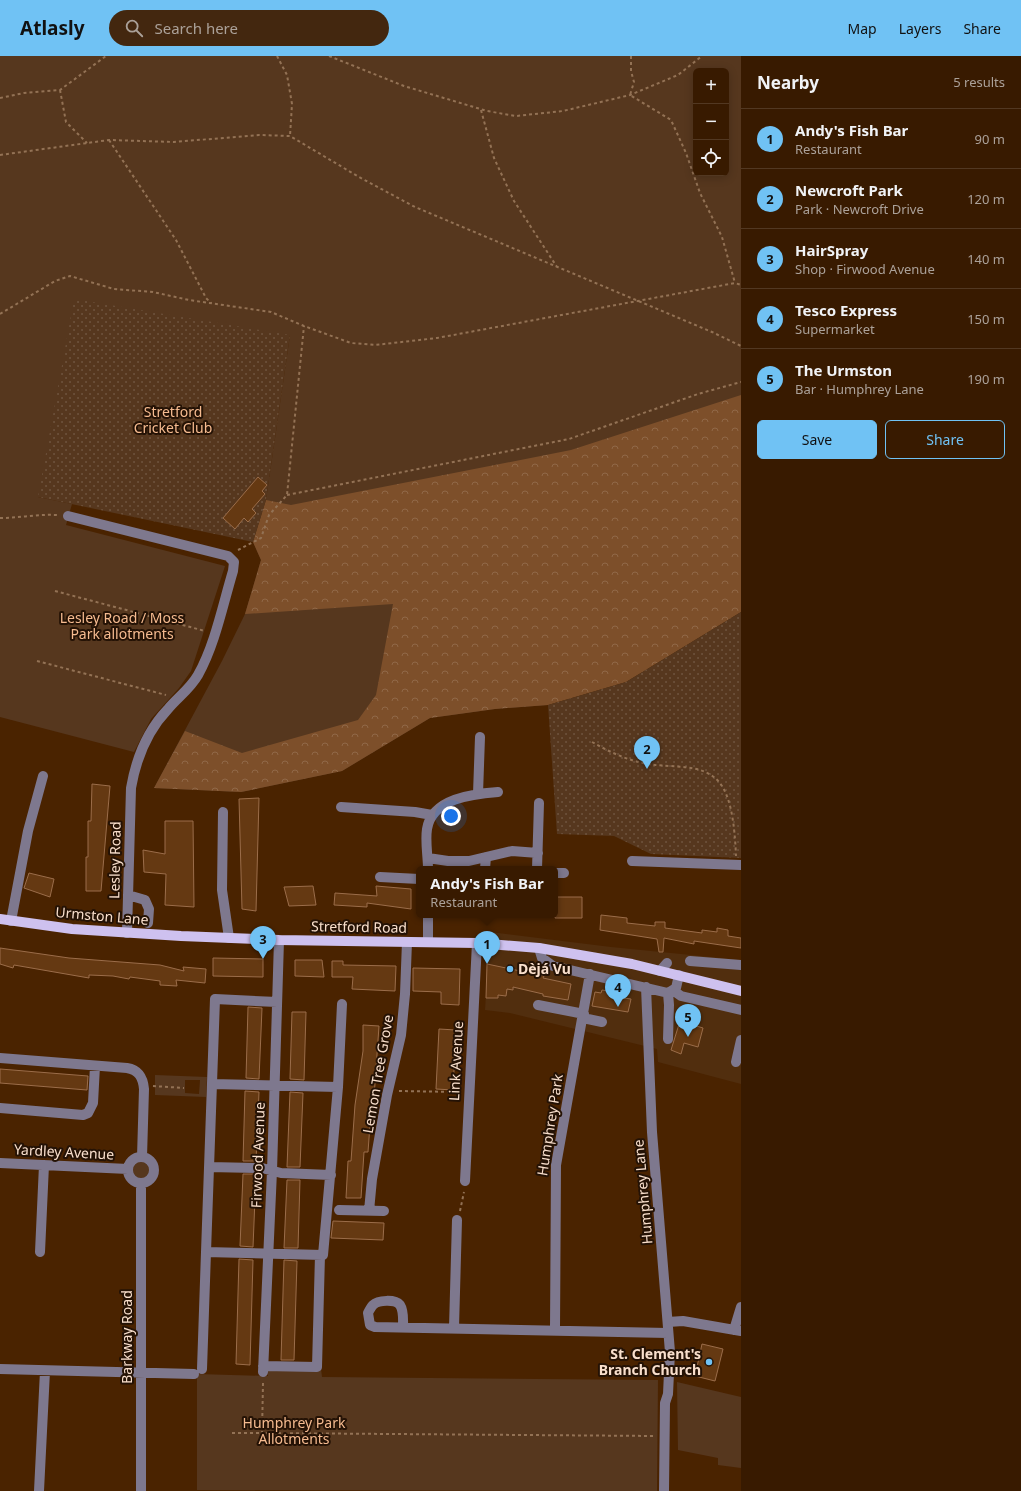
<!DOCTYPE html>
<meta charset="utf-8">
<style>
:root{--surface:#381a00;--page:#43270f;--text:#f1f3f6;--muted:#aba199;--line:#523822;--accent:#70c2f4}
body{margin:0;font-family:"Noto Sans",sans-serif;background:var(--page);color:var(--text)}
.controls{position:absolute;right:12px;top:12px;display:grid;overflow:hidden;border-radius:6px;box-shadow:0 2px 10px #0003}
.controls button{width:36px;height:36px;display:grid;place-items:center;padding:0;border:0;border-bottom:1px solid var(--line);background:var(--surface);color:var(--text);font:20px sans-serif}
.you{position:absolute;left:451px;top:760px;width:14px;height:14px;margin:-10px;border:3px solid #fff;border-radius:50%;background:#1a73e8;box-shadow:0 0 0 6px #1a73e833}
.badge{display:grid;place-items:center;width:26px;height:26px;border-radius:50%;background:var(--accent);color:#111;font-size:13px;font-weight:700}
.pin{position:absolute;translate:-50% -33px;filter:drop-shadow(0 1px 2px #0008)}
.pin::after{content:'';position:absolute;top:21px;width:14px;height:12px;background:inherit;clip-path:polygon(0 0,100% 0,50% 100%)}
.popup{position:absolute;left:416px;top:810px;width:142px;height:52px;box-sizing:border-box;display:grid;place-content:center;border-radius:6px;background:var(--surface);filter:drop-shadow(0 1px 3px #0005);font-size:13px;white-space:nowrap;color:var(--muted)}
.popup b{font-size:15px;color:var(--text)}
.popup::after{content:'';position:absolute;left:50%;top:100%;margin-left:-8px;border:8px solid transparent;border-top-color:var(--surface)}
.list{margin:0;padding:0;list-style:none}
h2{display:flex;justify-content:space-between;align-items:center;height:52px;margin:0;padding:0 16px;font-size:17px}
h2 small{font-size:13px;font-weight:400;color:var(--muted)}
.list li{display:grid;grid-template-columns:26px 1fr auto;gap:12px;align-items:center;box-sizing:border-box;height:60px;padding:0 16px;border-top:1px solid var(--line)}
.list b{display:block;font-size:15px;white-space:nowrap}
.list p{margin:0;font-size:13px;white-space:nowrap;color:var(--muted)}
.list em{font-size:13px;font-style:normal;color:var(--muted)}
.actions{display:flex;gap:8px;padding:12px 16px}
.actions a{flex:1;padding:9px 0;border:1px solid var(--accent);border-radius:6px;text-align:center;font-size:14px;color:var(--accent)}
.actions .main{background:var(--accent);color:#111}
.icon{flex:none;width:22px;height:22px;fill:none;stroke:currentColor;stroke-width:2;stroke-linecap:round;stroke-linejoin:round}
.map{position:relative;flex:none;width:741px;height:1435px;overflow:hidden}
header{display:flex;align-items:center;gap:24px;box-sizing:border-box;height:56px;padding:0 20px;background:var(--accent);color:#111}
header strong{font-size:19px}
nav{display:flex;gap:22px;margin-inline-start:auto;font-size:14px}
.search{width:280px;height:36px;background:var(--page);display:flex;align-items:center;gap:10px;box-sizing:border-box;padding:0 14px;border-radius:22px;color:var(--muted);font-size:15px}
main{display:flex}
aside{flex:1;background:var(--surface)}
.map>svg:first-child{display:block}
.built{fill:#512e0e}
.green{fill:#56371e;fill-rule:evenodd}
.forest{fill:url(#forest-crowns)}
.park{fill:url(#park-dots)}
.building{fill:#653912;stroke:#9b6d4a}
.lines{fill:none;stroke-linecap:round;stroke-linejoin:round}
.path{stroke:#937255;stroke-width:2;stroke-dasharray:3 3;stroke-linecap:butt}
.minor{stroke:#7e788e;stroke-width:10}
.major{stroke:#cec1ef;stroke-width:10}
.poi-dot{fill:#70c2f4;stroke:#241205;stroke-width:1.5}
.labels{text-anchor:middle;stroke-width:4;stroke-linejoin:round;paint-order:stroke}
.park-label{font-size:14px;fill:#f6bb90;stroke:#241205}
.street-label{font-size:14px;fill:#f9dfcc;stroke:#241205}
.poi-label{font-size:14px;font-weight:bold;fill:#f9dfcc;stroke:#241205;text-anchor:start}
</style>
<header>
<strong>Atlasly</strong>
<div class="search"><svg class="icon" aria-label="search" viewBox="0 0 24 24"><circle cx="10" cy="10" r="6"/><path d="M15 15l6 6"/></svg>Search here</div>
<nav><a>Map</a><a>Layers</a><a>Share</a></nav>
</header>
<main>
<div class="map">
<svg width="741" height="1435" viewBox="0 0 741 1435">
<defs>
<pattern id="forest-crowns" width="20" height="18" patternUnits="userSpaceOnUse"><rect width="20" height="18" fill="#7d4f2a"/><path d="M2 6a3 3 0 1 1 6 0M12 15a3 3 0 1 1 6 0" fill="none" stroke="#906848"/></pattern>
<pattern id="park-dots" width="8" height="8" patternUnits="userSpaceOnUse"><rect width="8" height="8" fill="#56371e"/><path d="M2 2h.1M6 6h.1" fill="none" stroke="#6f543e" stroke-width="1.8" stroke-linecap="round"/></pattern>
</defs>
<rect width="100%" height="100%" fill="#4a2300"/>
<path class="built" d="M 490,876 L 611,891 L 741,904 L 741,1028 L 658,1006 L 657,993 L 510,957 L 485,954 Z"/>
<path class="green" d="M 0,0 L 741,0 L 741,556 L 548,649 L 495,653 L 430,662 L 342,715 L 241,736 L 154,732 L 222,605 L 245,558 L 261,504 L 253,486 L 266,444 L 290,279 L 288,279 L 38,441 L 72,448 L 66,469 L 225,510 L 191,615 L 179,632 L 151,663 L 134,696 L 0,661 ZM 696,15 L 726,15 L 726,117 L 696,117 Z
M 155,1019 L 207,1021 L 206,1041 L 155,1039 ZM 185,1024 L 200,1024 L 199,1038 L 185,1037 Z
M133 1114a8 8 0 1 1 16 0a8 8 0 1 1-16 0Z
M 268,1312 L 321,1313 L 322,1321 L 658,1324 L 657,1435 L 197,1434 L 197,1318 L 268,1320 Z
M 677,1326 L 741,1341 L 741,1412 L 718,1409 L 718,1402 L 678,1394 Z"/>
<path class="forest" d="M 741,339 L 741,556 L 626,626 L 548,649 L 495,653 L 430,662 L 342,715 L 241,736 L 154,732 L 185,675 L 242,697 L 358,664 L 376,639 L 393,548 L 245,558 L 261,504 L 253,486 L 266,444 L 291,449 L 571,394 Z"/>
<path class="park" d="M 74,243 L 290,279 L 266,444 L 253,486 L 38,441 Z
M 741,556 L 741,802 L 651,798 L 614,780 L 557,778 L 548,649 L 626,626 Z"/>
<path class="building" d="M 258,421 L 267,429 L 262,435 L 265,438 L 252,453 L 256,457 L 248,466 L 244,462 L 235,473 L 223,462 Z
M 92,728 L 110,730 L 101,835 L 86,835 L 86,801 L 88,801 L 88,765 L 91,765 Z
M 259,742 L 256,855 L 242,853 L 239,743 Z
M 165,765 L 193,765 L 194,851 L 165,849 L 166,818 L 144,816 L 143,794 L 165,798 Z
M 29,817 L 54,823 L 50,841 L 24,832 Z
M 313,830 L 316,849 L 289,850 L 284,831 Z
M 376,830 L 411,833 L 411,853 L 367,847 L 367,851 L 334,849 L 335,837 L 377,840 Z
M 555,841 L 582,841 L 582,862 L 555,862 Z
M 601,859 L 627,862 L 627,867 L 655,870 L 655,866 L 665,866 L 665,872 L 702,877 L 702,874 L 717,876 L 717,872 L 728,874 L 728,880 L 741,882 L 741,892 L 694,885 L 694,888 L 664,882 L 663,896 L 659,896 L 657,883 L 600,874 Z
M 0,892 L 69,902 L 160,909 L 184,915 L 183,911 L 206,913 L 205,927 L 176,924 L 177,930 L 160,929 L 160,925 L 130,921 L 129,923 L 113,920 L 89,919 L 89,922 L 14,909 L 13,912 L 0,908 Z
M 213,902 L 263,903 L 263,921 L 213,920 Z
M 295,904 L 322,904 L 324,921 L 295,920 Z
M 332,905 L 343,905 L 343,909 L 396,910 L 395,935 L 352,933 L 353,921 L 332,921 Z
M 487,908 L 544,920 L 543,922 L 571,928 L 568,944 L 543,940 L 543,938 L 513,931 L 513,934 L 507,933 L 506,940 L 498,939 L 498,942 L 486,942 Z
M 413,912 L 460,913 L 459,949 L 441,948 L 441,936 L 413,935 Z
M 602,934 L 625,938 L 624,942 L 631,943 L 628,956 L 592,950 L 595,936 L 601,937 Z
M 248,951 L 262,952 L 259,1023 L 246,1022 Z
M 292,956 L 306,956 L 304,1024 L 290,1023 Z
M 680,965 L 703,972 L 698,991 L 684,987 L 681,998 L 671,994 Z
M 363,969 L 379,970 L 374,1042 L 372,1041 L 368,1096 L 364,1096 L 361,1142 L 346,1142 L 348,1105 L 351,1105 L 355,1049 L 363,995 Z
M 439,973 L 456,974 L 453,1034 L 436,1033 Z
M 0,1013 L 88,1020 L 87,1034 L 0,1027 Z
M 245,1035 L 259,1036 L 256,1105 L 243,1105 Z
M 290,1036 L 303,1037 L 300,1111 L 287,1111 Z
M 243,1118 L 256,1118 L 253,1191 L 240,1190 Z
M 287,1124 L 300,1124 L 298,1192 L 284,1192 Z
M 333,1165 L 384,1167 L 383,1184 L 331,1182 Z
M 239,1203 L 253,1204 L 250,1309 L 236,1308 Z
M 284,1204 L 297,1205 L 294,1304 L 281,1304 Z
M 702,1288 L 723,1293 L 715,1325 L 695,1320 Z"/>
<g class="lines">
<path class="path" d="M 277,0 L 287,19 L 292,48 L 290,80
M 329,0 L 404,30 L 487,55 L 516,60 L 563,55 L 630,39 L 678,19 L 702,0
M 631,0 L 631,15 L 634,26 L 630,39 L 671,64 L 686,97 L 700,137 L 722,181 L 735,227
M 60,34 L 66,66 L 87,87
M 0,42 L 24,37 L 60,34 L 106,0
M 481,54 L 494,102 L 514,145 L 557,211
M 109,84 L 176,184 L 206,242 L 211,247
M 0,99 L 109,84 L 174,86 L 259,79 L 290,80 L 359,121 L 415,151 L 712,276 L 741,290
M 0,258 L 55,225 L 70,220 L 114,233 L 153,236 L 189,244 L 271,256 L 304,270 L 351,287 L 375,289 L 437,282 L 735,227 L 741,229
M 287,439 L 569,383 L 698,338 L 741,326
M 0,462 C 19,462 38,458 57,459
M 238,494 L 261,482 L 269,459 L 287,439 L 304,270
M 55,535 L 205,575
M 37,605 L 166,639
M 592,686 C 608,695 624,703 643,707 C 666,713 701,705 719,726 C 733,742 735,779 736,800
M 153,1030 L 184,1032
M 399,1035 L 458,1036
M 460,1155 L 464,1136
M 263,1327 L 262,1377 L 655,1380
M 232,1377 L 262,1377"/>
<path class="minor" d="M 68,460 L 228,500 L 234,506 L 233,515 C 223,548 215,589 198,619 C 190,633 178,641 168,653 C 147,675 136,703 131,732 L 127,877
M 478,738 L 480,681
M 341,751 L 415,756 L 432,759
M 223,756 L 222,834 L 229,882
M 428,802 L 448,805 L 469,805 L 512,795 L 538,797
M 632,805 L 741,809
M 428,813 C 428,800 425,786 427,773 C 432,742 473,738 498,736
M 485,813 L 486,801
M 537,813 L 539,747
M 555,817 L 564,817
M 380,821 L 419,823
M 128,839 L 145,844 L 149,853 L 148,867
M 428,859 L 428,885
M 11,865 L 28,775 L 43,720
M 539,892 L 542,902 L 553,910 L 668,937 L 676,932 L 679,919
M 690,905 L 741,909
M 660,915 L 667,907
M 646,931 L 652,1076 L 670,1296 L 668,1338 L 665,1347 L 664,1435
M 674,935 L 681,940 L 741,954
M 277,946 L 215,943 L 206,1196 L 323,1199 L 338,1031 L 342,948
M 538,949 L 584,958
M 583,962 L 602,966
M 668,983 L 669,949 L 668,937
M 0,1002 L 127,1012 C 139,1014 143,1022 144,1033 L 142,1101
M 736,1006 L 741,984
M 212,1028 L 338,1031
M 0,1052 L 83,1059 L 88,1057 L 93,1047 L 95,1010
M128 1114a13 13 0 1 1 26 0a13 13 0 1 1-26 0Z
M 0,1107 L 128,1113
M 209,1111 L 262,1112 L 281,1117 L 331,1119
M 465,1125 L 477,887
M 339,1154 L 384,1155
M 369,1155 L 372,1123 L 387,1039 L 401,979 L 405,938 L 407,886
M 40,1196 L 44,1109
M 668,1266 L 683,1265 L 741,1275
M 403,1271 C 403,1264 404,1255 400,1249 C 395,1243 378,1244 373,1249 C 371,1251 369,1255 368,1257 L 370,1269 L 375,1271 L 668,1277
M 454,1272 L 457,1164
M 555,1274 L 556,1109 L 590,918
M 734,1274 L 741,1251
M 263,1310 L 317,1311 L 320,1199
M 0,1313 L 194,1318
M 202,1313 L 206,1196
M 263,1316 L 272,1115 L 279,884
M 39,1435 L 45,1315
M 141,1435 L 141,1127"/>
<path class="major" d="M 0,863 L 72,873 L 181,880 L 279,884 L 477,887 L 539,892 L 632,908 L 741,935"/>
</g>
<g class="poi-dot">
<circle cx="510" cy="913" r="4"/>
<circle cx="709" cy="1306" r="4"/>
</g>
<g class="labels">
<g class="park-label">
<text x="173" y="361">Stretford<tspan x="173" dy="16">Cricket Club</tspan></text>
<text x="122" y="567">Lesley Road / Moss<tspan x="122" dy="16">Park allotments</tspan></text>
<text x="294" y="1372">Humphrey Park<tspan x="294" dy="16">Allotments</tspan></text>
</g>
<g class="street-label">
<text transform="translate(115 804) rotate(-89)" y="5">Lesley Road</text>
<text transform="translate(102 860) rotate(5)" y="5">Urmston Lane</text>
<text transform="translate(359 871) rotate(1)" y="5">Stretford Road</text>
<text transform="translate(456 1005) rotate(-87)" y="5">Link Avenue</text>
<text transform="translate(378 1018) rotate(-80)" y="5">Lemon Tree Grove</text>
<text transform="translate(550 1069) rotate(-81)" y="5">Humphrey Park</text>
<text transform="translate(64 1096) rotate(3)" y="5">Yardley Avenue</text>
<text transform="translate(258 1099) rotate(-88)" y="5">Firwood Avenue</text>
<text transform="translate(643 1136) rotate(-95)" y="5">Humphrey Lane</text>
<text transform="translate(127 1281) rotate(-90)" y="5">Barkway Road</text>
</g>
<g class="poi-label">
<text x="518" y="918">Dèjá Vu</text>
<text x="701" y="1303" text-anchor="end">St. Clement's<tspan x="701" dy="16">Branch Church</tspan></text>
</g>
</g>
</svg>
<div class="controls">
<button>+</button>
<button>−</button>
<button><svg class="icon" aria-label="locate" viewBox="0 0 24 24"><circle cx="12" cy="12" r="6"/><path d="M12 2v4M12 18v4M2 12h4M18 12h4"/></svg></button>
</div>
<div class="you"></div>
<div class="pin badge" style="left:487px;top:908px">1</div>
<div class="popup"><b>Andy's Fish Bar</b>Restaurant</div>
<div class="pin badge" style="left:647px;top:713px">2</div>
<div class="pin badge" style="left:263px;top:903px">3</div>
<div class="pin badge" style="left:618px;top:951px">4</div>
<div class="pin badge" style="left:688px;top:981px">5</div>
</div>
<aside>
<h2>Nearby<small>5 results</small></h2>
<ul class="list">
<li><span class="badge">1</span><div><b>Andy's Fish Bar</b><p>Restaurant</p></div><em>90 m</em></li>
<li><span class="badge">2</span><div><b>Newcroft Park</b><p>Park · Newcroft Drive</p></div><em>120 m</em></li>
<li><span class="badge">3</span><div><b>HairSpray</b><p>Shop · Firwood Avenue</p></div><em>140 m</em></li>
<li><span class="badge">4</span><div><b>Tesco Express</b><p>Supermarket</p></div><em>150 m</em></li>
<li><span class="badge">5</span><div><b>The Urmston</b><p>Bar · Humphrey Lane</p></div><em>190 m</em></li>
</ul>
<div class="actions"><a class="main">Save</a><a>Share</a></div>
</aside>
</main>
